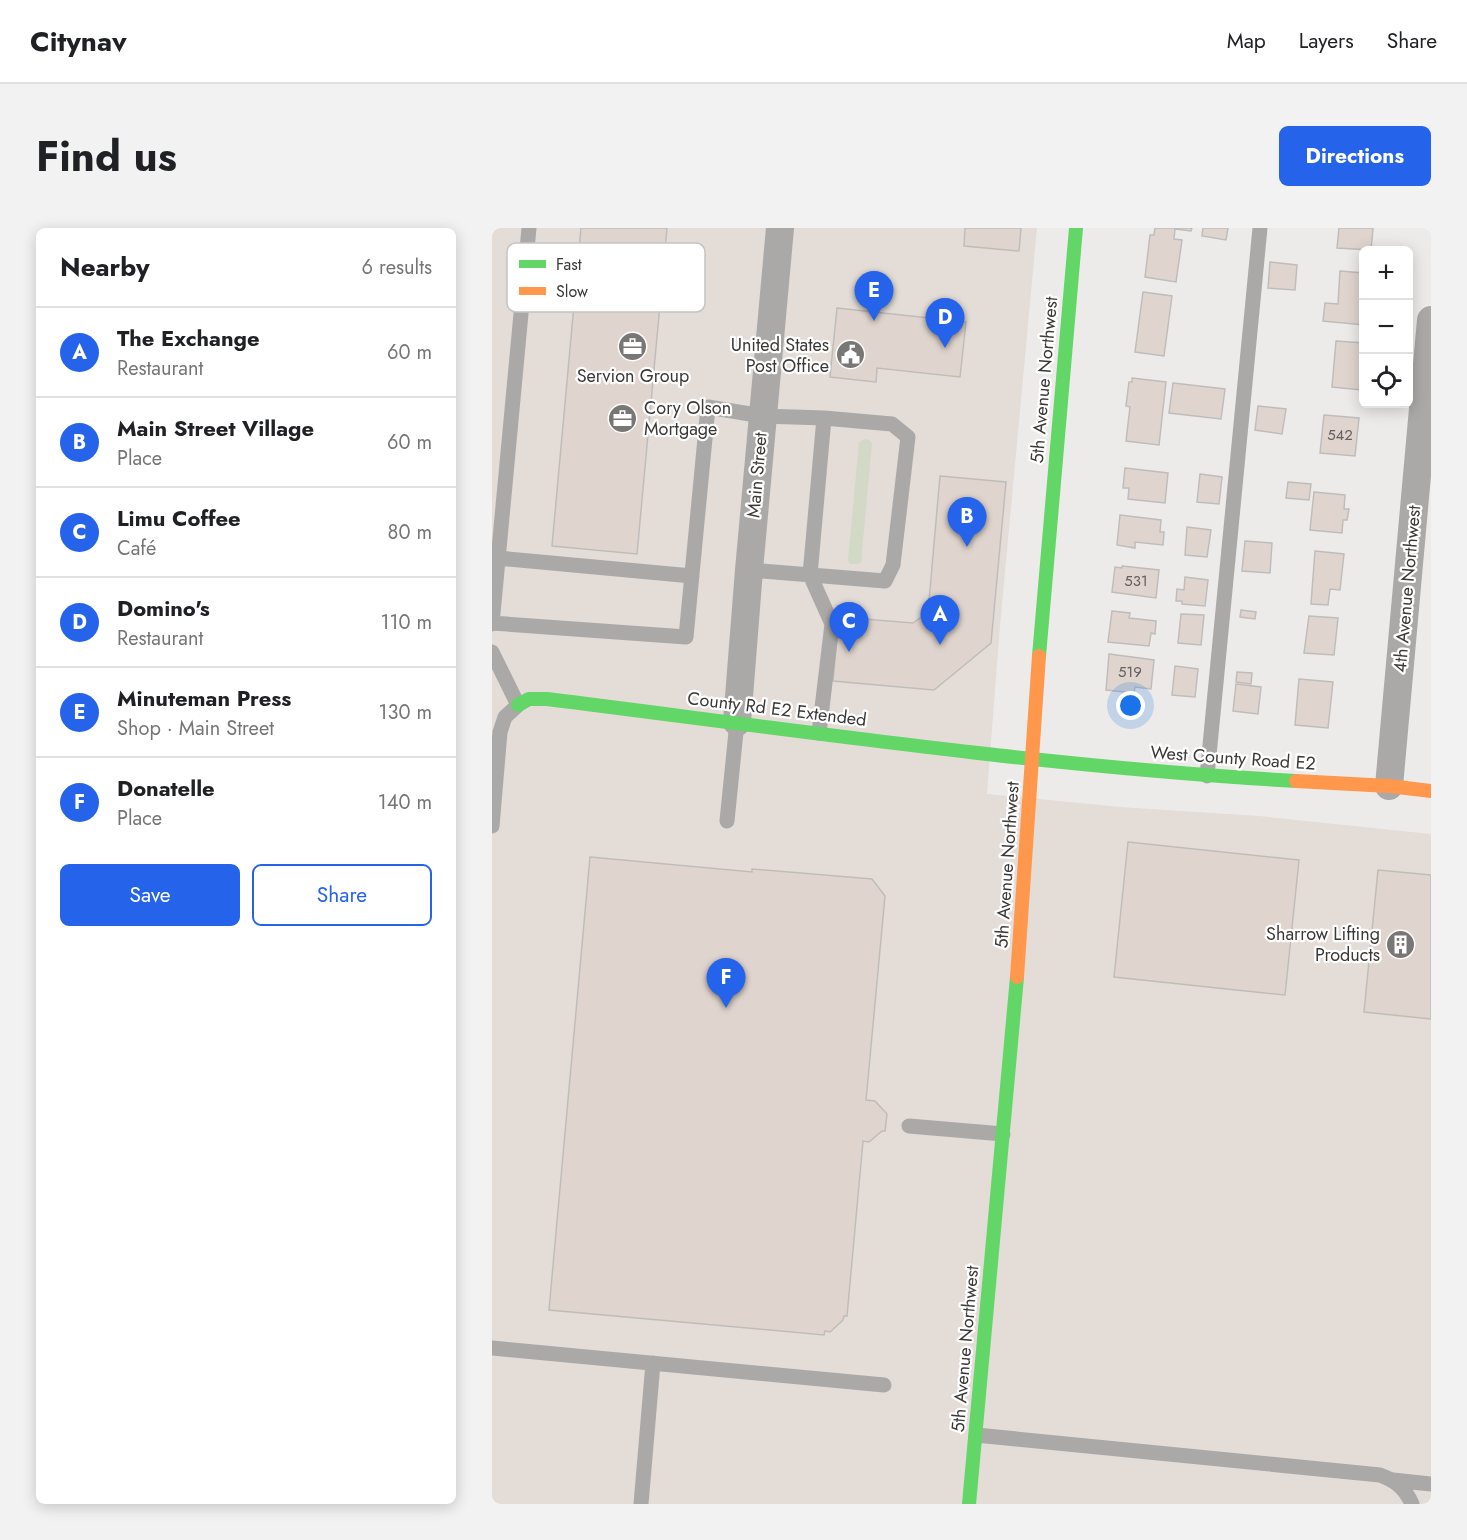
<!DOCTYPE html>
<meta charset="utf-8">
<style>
:root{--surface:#fff;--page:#f2f2f2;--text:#202124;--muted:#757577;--line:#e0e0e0;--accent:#2563eb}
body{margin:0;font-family:Jost,sans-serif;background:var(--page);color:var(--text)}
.controls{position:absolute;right:18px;top:18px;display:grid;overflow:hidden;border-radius:9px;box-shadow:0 3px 15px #0003}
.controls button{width:54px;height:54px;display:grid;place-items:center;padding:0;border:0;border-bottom:2px solid var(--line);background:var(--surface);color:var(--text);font:30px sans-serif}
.you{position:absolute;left:639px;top:478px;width:21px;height:21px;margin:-15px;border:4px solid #fff;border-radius:50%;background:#1a73e8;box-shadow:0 0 0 9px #1a73e833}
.badge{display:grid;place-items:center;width:39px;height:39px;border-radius:50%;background:var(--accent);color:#fff;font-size:20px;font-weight:700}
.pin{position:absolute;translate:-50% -50px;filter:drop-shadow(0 2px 3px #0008)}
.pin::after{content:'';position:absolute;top:32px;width:21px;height:18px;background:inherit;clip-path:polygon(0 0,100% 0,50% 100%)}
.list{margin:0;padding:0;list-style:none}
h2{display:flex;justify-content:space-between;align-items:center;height:78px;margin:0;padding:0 24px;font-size:26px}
h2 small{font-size:20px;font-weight:400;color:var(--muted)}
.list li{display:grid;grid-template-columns:39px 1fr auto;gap:18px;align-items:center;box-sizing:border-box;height:90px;padding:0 24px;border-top:2px solid var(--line)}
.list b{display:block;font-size:22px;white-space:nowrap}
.list p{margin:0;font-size:20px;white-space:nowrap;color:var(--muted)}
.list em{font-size:20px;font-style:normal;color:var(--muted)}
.actions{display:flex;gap:12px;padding:18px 24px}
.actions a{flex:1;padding:14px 0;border:2px solid var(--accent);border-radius:9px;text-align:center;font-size:21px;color:var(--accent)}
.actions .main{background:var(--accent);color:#fff}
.icon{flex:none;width:33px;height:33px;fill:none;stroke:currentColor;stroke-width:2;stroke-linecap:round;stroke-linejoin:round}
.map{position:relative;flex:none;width:939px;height:1276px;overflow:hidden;border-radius:9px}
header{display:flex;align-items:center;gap:36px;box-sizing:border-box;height:84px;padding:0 30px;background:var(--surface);border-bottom:2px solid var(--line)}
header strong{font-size:28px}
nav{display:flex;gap:33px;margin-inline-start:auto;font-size:21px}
.intro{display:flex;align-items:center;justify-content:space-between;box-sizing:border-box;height:144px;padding:0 36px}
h1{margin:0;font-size:42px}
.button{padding:15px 27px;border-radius:9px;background:var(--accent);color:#fff;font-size:21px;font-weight:700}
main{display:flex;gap:36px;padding:0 36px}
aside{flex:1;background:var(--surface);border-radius:9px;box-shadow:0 3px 15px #0003}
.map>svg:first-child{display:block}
.built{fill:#e3dcd7}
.green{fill:#d2d9c6}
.building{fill:#e0d5ce;stroke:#bfbdbb;stroke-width:1.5}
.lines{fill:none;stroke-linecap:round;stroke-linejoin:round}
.lane{stroke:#aaa9a8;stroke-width:15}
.street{stroke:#aaa9a8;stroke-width:28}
.fast{stroke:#63d668;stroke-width:14}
.slow{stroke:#ff974d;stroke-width:14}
.labels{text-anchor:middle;stroke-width:4.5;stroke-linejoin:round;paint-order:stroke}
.number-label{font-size:15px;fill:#65615e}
.poi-label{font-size:18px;fill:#3b3938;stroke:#fff;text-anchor:end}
.street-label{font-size:18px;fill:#3b3938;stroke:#fff}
.key{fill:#fff;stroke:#c4c4c3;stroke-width:1.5}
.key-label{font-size:16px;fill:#3b3938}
</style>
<header>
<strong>Citynav</strong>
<nav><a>Map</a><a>Layers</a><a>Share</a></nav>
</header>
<div class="intro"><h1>Find us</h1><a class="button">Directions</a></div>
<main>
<aside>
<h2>Nearby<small>6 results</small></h2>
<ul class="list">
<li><span class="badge">A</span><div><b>The Exchange</b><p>Restaurant</p></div><em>60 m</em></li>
<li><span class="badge">B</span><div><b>Main Street Village</b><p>Place</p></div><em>60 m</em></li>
<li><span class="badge">C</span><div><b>Limu Coffee</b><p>Café</p></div><em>80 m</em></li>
<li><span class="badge">D</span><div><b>Domino's</b><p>Restaurant</p></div><em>110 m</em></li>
<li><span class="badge">E</span><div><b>Minuteman Press</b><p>Shop · Main Street</p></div><em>130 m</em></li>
<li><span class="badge">F</span><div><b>Donatelle</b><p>Place</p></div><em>140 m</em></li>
</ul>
<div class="actions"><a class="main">Save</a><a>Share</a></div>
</aside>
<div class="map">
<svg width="939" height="1276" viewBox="0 0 939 1276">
<rect width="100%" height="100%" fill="#edebe9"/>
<path class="built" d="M 0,0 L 545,0 L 508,398 L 495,566 L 628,579 L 767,588 L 939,606 L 939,1276 L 0,1276 Z"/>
<path class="green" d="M 372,211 L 377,212 L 380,215 L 369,334 L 366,336 L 358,336 L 356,333 L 367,215 Z"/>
<path class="building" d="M 89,0 L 175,0 L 145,326 L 60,318 Z
M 473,0 L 529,0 L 527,23 L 472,18 Z
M 663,0 L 700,0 L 699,3 L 683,1 L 682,11 L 690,12 L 684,54 L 653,49 L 658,7 L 662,7 Z
M 711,0 L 736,0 L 734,12 L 710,8 Z
M 847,0 L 881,0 L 879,22 L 845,20 Z
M 778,34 L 805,37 L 803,62 L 776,60 Z
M 848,43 L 872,45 L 872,97 L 831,93 L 833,75 L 846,76 Z
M 651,64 L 680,68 L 672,128 L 643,124 Z
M 345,80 L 474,94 L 468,149 L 385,140 L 384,154 L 338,149 Z
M 844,113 L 872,115 L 870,162 L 840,159 Z
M 640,150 L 674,154 L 667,217 L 634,213 L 638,179 L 634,178 L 637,154 L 640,154 Z
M 681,155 L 733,161 L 729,191 L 677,185 Z
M 766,178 L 794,181 L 790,206 L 763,202 Z
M 832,187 L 867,190 L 863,228 L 828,225 Z
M 633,240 L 676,245 L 673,275 L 636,271 L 637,260 L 631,260 Z
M 708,246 L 730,249 L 727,276 L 705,274 Z
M 448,248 L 514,254 L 499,415 L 442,462 L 341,453 L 347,389 L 421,395 L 436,384 Z
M 796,254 L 819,256 L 817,272 L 794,270 Z
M 822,264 L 853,267 L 852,281 L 857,281 L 855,292 L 851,292 L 850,305 L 818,302 Z
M 628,287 L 669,292 L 668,304 L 672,304 L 671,317 L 643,314 L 643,320 L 625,317 Z
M 695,299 L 719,302 L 715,329 L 693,327 Z
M 753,313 L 780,315 L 778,345 L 750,343 Z
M 823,323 L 852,326 L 848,362 L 838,361 L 836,377 L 819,376 Z
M 630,338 L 667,342 L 664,370 L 620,364 L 623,339 L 630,340 Z
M 693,349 L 716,352 L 713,378 L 690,376 L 690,373 L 684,373 L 685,361 L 692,362 Z
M 749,382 L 764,384 L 763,391 L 748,389 Z
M 620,383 L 638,385 L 637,390 L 664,393 L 663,406 L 659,405 L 657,418 L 616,414 Z
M 689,386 L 712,387 L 709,417 L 686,415 Z
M 817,388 L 846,390 L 842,427 L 812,425 Z
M 617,426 L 662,432 L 659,461 L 643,459 L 642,465 L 614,462 Z
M 683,438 L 706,441 L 703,469 L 680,467 Z
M 745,444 L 760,445 L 759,456 L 744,454 Z
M 807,451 L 841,454 L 836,500 L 803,497 Z
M 744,456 L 769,459 L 766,486 L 741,483 Z
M 636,614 L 807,632 L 793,767 L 622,749 Z
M 98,629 L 260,644 L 260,641 L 380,651 L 393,668 L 374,872 L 383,873 L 395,886 L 393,903 L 390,903 L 377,914 L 371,913 L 355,1088 L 352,1088 L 351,1092 L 338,1104 L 333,1103 L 332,1107 L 57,1082 Z
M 886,642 L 939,647 L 939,791 L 872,784 Z"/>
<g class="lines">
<path class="lane" d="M 6,330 L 200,348
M 0,395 L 194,409 L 216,179 L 270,188 L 332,190 L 400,196 L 416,209 L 401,337 L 393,353 L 257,342
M 0,396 L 37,0
M 0,424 L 26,477 L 13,489 L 8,504 L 0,598
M 327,505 L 340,396 L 318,347 L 332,190
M 715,548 L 768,0
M 235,593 L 245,494
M 417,898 L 511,906
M 0,1120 L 392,1157
M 484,1207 L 888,1247 C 904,1253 913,1260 920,1276
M 901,1252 L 939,1256
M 149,1276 L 161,1135"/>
<path class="street" d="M 245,494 L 257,342 L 288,0
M 897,558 L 939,92"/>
<path class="fast" d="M 547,428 L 584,0
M 26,477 L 37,471 L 55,471 C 304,502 553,539 804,553
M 477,1276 L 525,749"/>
<path class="slow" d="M 804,553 L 897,558 L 939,563
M 525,749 L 547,428"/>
</g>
<defs>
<symbol id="office-disc" viewBox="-11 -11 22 22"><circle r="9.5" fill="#797776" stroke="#fff"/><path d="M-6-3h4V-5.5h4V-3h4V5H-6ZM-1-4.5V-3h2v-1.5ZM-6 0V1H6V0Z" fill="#fff"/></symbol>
<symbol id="civic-disc" viewBox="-11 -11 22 22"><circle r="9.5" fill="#797776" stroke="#fff"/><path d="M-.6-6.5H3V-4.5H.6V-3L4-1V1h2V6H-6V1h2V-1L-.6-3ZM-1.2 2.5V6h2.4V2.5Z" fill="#fff"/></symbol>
<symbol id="building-disc" viewBox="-11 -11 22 22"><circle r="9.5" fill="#797776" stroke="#fff"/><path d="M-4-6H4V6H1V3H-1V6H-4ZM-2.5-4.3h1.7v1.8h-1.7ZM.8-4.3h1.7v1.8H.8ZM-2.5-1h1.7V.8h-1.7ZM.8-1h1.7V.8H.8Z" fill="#fff"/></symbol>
</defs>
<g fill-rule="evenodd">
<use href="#office-disc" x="124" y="102" width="33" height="33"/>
<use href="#civic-disc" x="342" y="110" width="33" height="33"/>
<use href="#office-disc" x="114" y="174" width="33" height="33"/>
<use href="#building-disc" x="892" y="700" width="33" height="33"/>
</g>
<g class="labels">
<g class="number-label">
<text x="848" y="212">542</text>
<text x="644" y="358">531</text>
<text x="638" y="449">519</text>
</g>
<g class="poi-label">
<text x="337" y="123">United States<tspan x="337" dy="21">Post Office</tspan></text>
<text x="141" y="154" text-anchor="middle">Servion Group</text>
<text x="152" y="186" text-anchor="start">Cory Olson<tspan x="152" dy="21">Mortgage</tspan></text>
<text x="888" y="712">Sharrow Lifting<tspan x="888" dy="21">Products</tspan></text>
</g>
<g class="street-label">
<text transform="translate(552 152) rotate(-85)" y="6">5th Avenue Northwest</text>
<text transform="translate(265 247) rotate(-85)" y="6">Main Street</text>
<text transform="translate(915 361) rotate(-85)" y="6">4th Avenue Northwest</text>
<text transform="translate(285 481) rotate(7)" y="6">County Rd E2 Extended</text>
<text transform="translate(741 530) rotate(4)" y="6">West County Road E2</text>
<text transform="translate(515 637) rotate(-86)" y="6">5th Avenue Northwest</text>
<text transform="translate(473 1121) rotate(-85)" y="6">5th Avenue Northwest</text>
</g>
</g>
<rect x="15" y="15" width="198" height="69" rx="9" class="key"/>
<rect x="27" y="32" width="27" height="8" fill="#63d668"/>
<rect x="27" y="59" width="27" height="8" fill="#ff974d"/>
<g class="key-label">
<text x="64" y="42">Fast</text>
<text x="64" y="69">Slow</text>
</g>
</svg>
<div class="controls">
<button>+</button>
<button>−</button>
<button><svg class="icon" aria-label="locate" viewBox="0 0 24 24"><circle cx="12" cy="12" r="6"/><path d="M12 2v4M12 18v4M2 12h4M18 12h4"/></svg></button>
</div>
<div class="you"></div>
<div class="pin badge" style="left:448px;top:417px">A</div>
<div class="pin badge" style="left:475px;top:319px">B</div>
<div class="pin badge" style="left:357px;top:424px">C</div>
<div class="pin badge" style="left:453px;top:120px">D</div>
<div class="pin badge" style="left:382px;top:93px">E</div>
<div class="pin badge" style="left:234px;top:780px">F</div>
</div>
</main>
